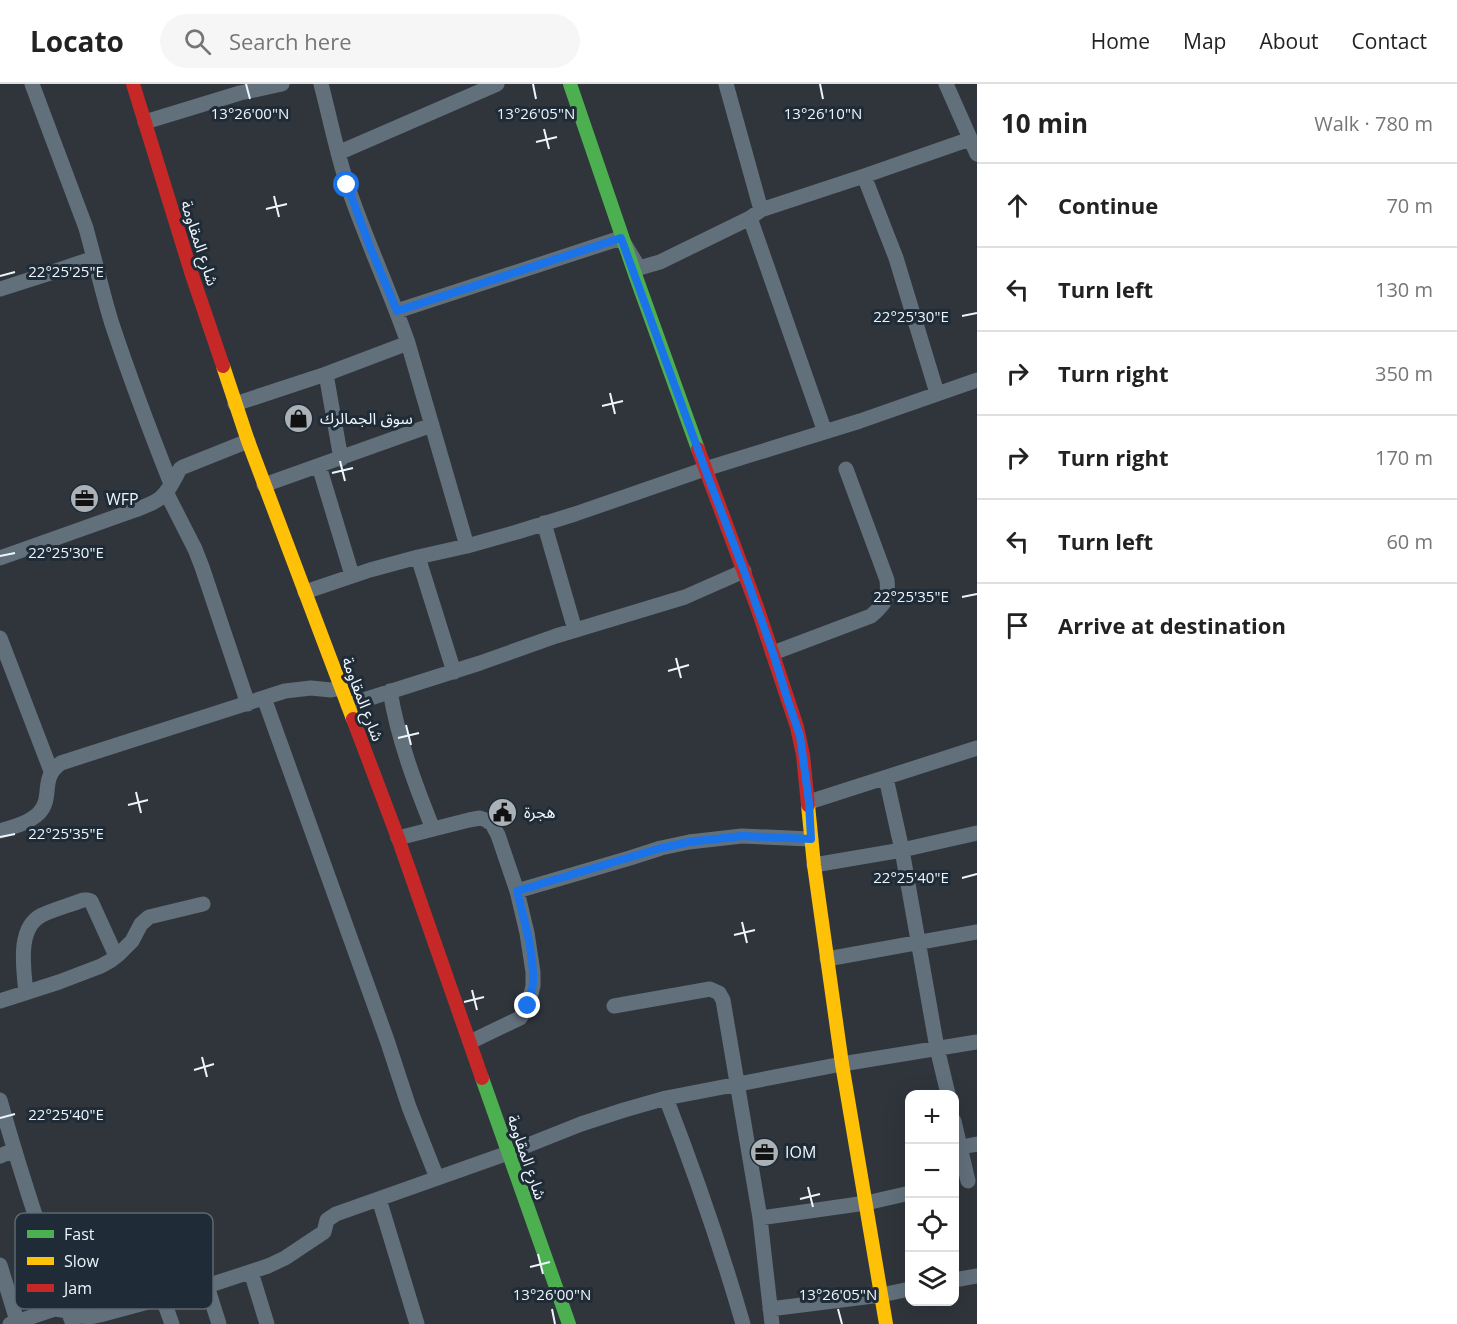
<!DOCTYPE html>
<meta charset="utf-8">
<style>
:root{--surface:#fff;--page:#f6f6f6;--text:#222;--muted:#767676;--line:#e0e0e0}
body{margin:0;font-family:"Open Sans","Noto Sans Arabic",sans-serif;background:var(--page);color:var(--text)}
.controls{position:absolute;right:18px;bottom:18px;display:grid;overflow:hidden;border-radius:12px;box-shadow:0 6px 24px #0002}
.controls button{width:54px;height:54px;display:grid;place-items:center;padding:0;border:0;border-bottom:2px solid var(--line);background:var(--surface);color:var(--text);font:30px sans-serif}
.stop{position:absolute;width:18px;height:18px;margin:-14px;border:4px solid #1a73e8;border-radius:50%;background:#fff}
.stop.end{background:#1a73e8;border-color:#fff;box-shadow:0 2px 6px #0008}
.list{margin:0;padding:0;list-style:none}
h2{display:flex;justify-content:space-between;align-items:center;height:78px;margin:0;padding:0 24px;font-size:26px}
h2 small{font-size:20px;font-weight:400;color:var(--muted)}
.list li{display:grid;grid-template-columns:39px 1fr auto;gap:18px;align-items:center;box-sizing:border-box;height:84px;padding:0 24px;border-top:2px solid var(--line)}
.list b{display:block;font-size:22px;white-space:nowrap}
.list em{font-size:20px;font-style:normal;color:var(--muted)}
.icon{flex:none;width:33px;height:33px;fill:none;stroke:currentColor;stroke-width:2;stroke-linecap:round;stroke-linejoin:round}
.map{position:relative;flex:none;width:977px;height:1240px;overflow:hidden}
header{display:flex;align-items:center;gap:36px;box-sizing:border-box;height:84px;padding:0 30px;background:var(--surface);border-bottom:2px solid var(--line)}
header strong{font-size:28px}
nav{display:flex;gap:33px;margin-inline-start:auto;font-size:21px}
.search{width:420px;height:54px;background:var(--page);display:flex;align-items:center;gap:15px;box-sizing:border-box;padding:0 21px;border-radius:33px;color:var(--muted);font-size:22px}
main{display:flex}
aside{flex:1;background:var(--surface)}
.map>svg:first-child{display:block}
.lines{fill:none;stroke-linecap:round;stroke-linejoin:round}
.street{stroke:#62707c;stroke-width:15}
.fast{stroke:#4caf50;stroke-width:14}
.slow{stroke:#ffc107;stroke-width:14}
.jam{stroke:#c62828;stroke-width:14}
.route{stroke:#1a73e8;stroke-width:8}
.ticks{fill:none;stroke:#edf5fc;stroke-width:2}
.labels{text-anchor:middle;stroke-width:6;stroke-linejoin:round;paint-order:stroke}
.street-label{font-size:16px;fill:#edf5fc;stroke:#1f2b36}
.poi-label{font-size:16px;fill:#edf5fc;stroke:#1f2b36;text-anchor:start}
.key{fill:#1f2b36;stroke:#5d6871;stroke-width:1.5}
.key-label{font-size:16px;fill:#edf5fc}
.ticks-label{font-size:15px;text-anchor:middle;fill:#edf5fc;stroke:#1f2b36;stroke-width:6;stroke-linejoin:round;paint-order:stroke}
</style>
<header>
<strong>Locato</strong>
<div class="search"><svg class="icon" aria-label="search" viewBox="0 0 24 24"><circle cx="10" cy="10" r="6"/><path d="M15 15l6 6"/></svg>Search here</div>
<nav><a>Home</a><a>Map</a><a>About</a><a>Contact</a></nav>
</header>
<main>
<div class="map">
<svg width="977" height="1240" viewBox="0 0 977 1240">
<rect width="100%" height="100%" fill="#2f353b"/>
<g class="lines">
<path class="street" d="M 321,0 C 330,34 337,70 348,103 C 366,156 390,207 408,259 L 467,462
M 726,0 L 761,126
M 946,0 L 977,70
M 145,38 L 240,9 L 282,0
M 338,69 L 497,0
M 864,92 L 896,174 L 937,309
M 750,134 L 825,348
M 94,174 C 100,196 105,218 112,240 C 130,294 150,347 171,400
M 0,205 L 47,190 L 94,174 L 86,144 L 32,0
M 397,227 L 621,154 L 639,184 L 660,178 L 750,134 L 761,126 L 864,92 L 970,55
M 326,290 L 341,375
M 235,320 L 326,290 L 408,259
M 319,382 L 352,491
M 264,401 L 432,341
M 166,408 L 195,465 L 202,483 L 248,620
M 544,439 L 575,546
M 418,473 L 454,588
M 0,474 L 135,426 C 143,423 152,420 159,415 C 169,408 174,395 180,385 L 183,383 L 248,357
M 305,508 L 370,486 L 418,473 L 467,462 L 517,448 L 575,430 L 705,385 L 860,337 L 977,296
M 0,554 L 51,687
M 773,569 L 871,532 C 885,520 889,514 887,496 L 846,385
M 390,607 C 398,655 415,700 433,745
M 264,614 L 387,956 L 409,1023 L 437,1094
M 348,621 L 480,579 L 556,552 L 685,513 L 744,487
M 886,694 L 902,766 L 937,964 L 948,1010
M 809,718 L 977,664
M 0,747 C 13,743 29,739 39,729 C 54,713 39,694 61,679 L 285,607 L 311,604 L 331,606 L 341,604
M 398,754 L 469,736 L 480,734 L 486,736 L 492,740 L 498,751 L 517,807 L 527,849 L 533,888 L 533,902 L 528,922 L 520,934 L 470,958
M 814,781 L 902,766 L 977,749
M 517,807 L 630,774 L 661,764 L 689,758 L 742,752 L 811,755
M 827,875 L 977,848
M 26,909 C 24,886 16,844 42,831 C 55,825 70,821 83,816 L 88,816 L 91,817 L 116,872
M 0,917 L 59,898 L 101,882 L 110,877 L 119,870 L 132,857 L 141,840 L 149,833 L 203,820
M 614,922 L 710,905 L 719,909 L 723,916 L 760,1134 L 772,1240
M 666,1014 C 695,1089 721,1164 743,1240
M 0,1016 C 20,1087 43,1157 68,1227 L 81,1232 L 90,1233 L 100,1231 L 207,1202 L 268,1182 L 285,1174 L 324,1148 L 327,1136 L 336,1130 L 508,1069 L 581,1040 L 624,1026 L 666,1014 L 842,980 L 977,958
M 954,1037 L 968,1097
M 961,1063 L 977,1060
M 0,1072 L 14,1066
M 379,1115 L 417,1240
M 760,1134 L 866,1119 L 910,1109
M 0,1181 L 18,1240
M 251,1188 L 267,1240
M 954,1196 L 977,1192
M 207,1202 L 219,1240
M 163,1215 L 172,1240
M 770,1225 L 881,1211 L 910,1205
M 10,1240 L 55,1225 L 68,1227 L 73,1240"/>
<path class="fast" d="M 570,0 L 636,193 L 698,365
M 482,994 L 569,1240"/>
<path class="slow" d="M 223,282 L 248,357 L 353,635
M 808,721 L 814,781 L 842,980 L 886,1240"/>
<path class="jam" d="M 133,0 L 192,191 L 223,282
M 698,365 L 757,523 L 797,643 L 803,671 L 808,721
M 353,635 L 398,754 L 482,994"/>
</g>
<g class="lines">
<path class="route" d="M 347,101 L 370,163 L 397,227 L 621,154 L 705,385 L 744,487 L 773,569 L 788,617 L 800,652 L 809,718 L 811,755 L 742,752 L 689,758 L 661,764 L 517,807 C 524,836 534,868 533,899 C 532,907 530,915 528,922"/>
</g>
<path class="ticks" d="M 246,0 L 250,15M 533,0 L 536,15M 820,0 L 823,15M 544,45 L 549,65M 536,58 L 557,53M 274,112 L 279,133M 266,125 L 287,120M 0,192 L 15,188M 962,232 L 977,229M 610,309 L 615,330M 602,322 L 623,317M 340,377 L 345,397M 332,389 L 353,384M 0,472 L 15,469M 962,513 L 977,510M 676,574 L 681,594M 668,587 L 689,581M 406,641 L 411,661M 398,654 L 419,649M 136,708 L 141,729M 128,721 L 148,716M 0,753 L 15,750M 962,794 L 977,790M 742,838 L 747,859M 734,851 L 755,846M 472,906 L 477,926M 464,918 L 484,913M 202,973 L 207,993M 194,986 L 214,980M 0,1034 L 15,1030M 808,1103 L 813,1123M 800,1115 L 820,1110M 538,1170 L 543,1190M 530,1183 L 550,1178M 552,1225 L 555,1240M 838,1225 L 842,1240"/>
<defs>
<symbol id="shop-disc" viewBox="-11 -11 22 22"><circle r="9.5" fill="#aab2b8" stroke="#1f2b36"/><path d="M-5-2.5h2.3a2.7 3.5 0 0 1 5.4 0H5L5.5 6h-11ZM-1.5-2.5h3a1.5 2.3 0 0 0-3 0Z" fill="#111"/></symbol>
<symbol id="office-disc" viewBox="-11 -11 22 22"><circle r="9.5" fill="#aab2b8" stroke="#1f2b36"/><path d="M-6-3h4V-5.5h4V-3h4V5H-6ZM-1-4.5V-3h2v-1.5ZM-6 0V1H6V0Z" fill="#111"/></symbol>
<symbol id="civic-disc" viewBox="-11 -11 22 22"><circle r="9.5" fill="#aab2b8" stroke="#1f2b36"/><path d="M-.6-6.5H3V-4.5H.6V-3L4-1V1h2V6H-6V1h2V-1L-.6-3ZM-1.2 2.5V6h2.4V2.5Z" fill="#111"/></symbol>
</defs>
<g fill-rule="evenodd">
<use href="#shop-disc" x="282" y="318" width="33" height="33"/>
<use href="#office-disc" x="68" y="398" width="33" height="33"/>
<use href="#civic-disc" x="486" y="712" width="33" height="33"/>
<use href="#office-disc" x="748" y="1052" width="33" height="33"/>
</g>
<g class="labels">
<g class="street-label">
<text transform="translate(200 159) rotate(72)" y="6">شارع المقاومة</text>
<text transform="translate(363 615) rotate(69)" y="6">شارع المقاومة</text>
<text transform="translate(527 1073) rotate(71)" y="6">شارع المقاومة</text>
</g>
<g class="poi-label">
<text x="320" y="340">سوق الجمالرك</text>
<text x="106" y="421">WFP</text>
<text x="524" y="734">هجرة</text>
<text x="785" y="1074">IOM</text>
</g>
</g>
<rect x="15" y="1129" width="198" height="96" rx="9" class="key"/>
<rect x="27" y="1146" width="27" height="8" fill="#4caf50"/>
<rect x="27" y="1173" width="27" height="8" fill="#ffc107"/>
<rect x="27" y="1200" width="27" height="8" fill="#c62828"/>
<g class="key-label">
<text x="64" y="1156">Fast</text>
<text x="64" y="1183">Slow</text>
<text x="64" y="1210">Jam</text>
</g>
<g class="ticks-label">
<text x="823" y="35">13°26'10"N</text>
<text x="250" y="35">13°26'00"N</text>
<text x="536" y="35">13°26'05"N</text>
<text x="66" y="193">22°25'25"E</text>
<text x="911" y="238">22°25'30"E</text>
<text x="66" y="474">22°25'30"E</text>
<text x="911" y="518">22°25'35"E</text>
<text x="66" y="755">22°25'35"E</text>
<text x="911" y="799">22°25'40"E</text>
<text x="66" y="1036">22°25'40"E</text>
<text x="552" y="1216">13°26'00"N</text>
<text x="838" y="1216">13°26'05"N</text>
</g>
</svg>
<div class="controls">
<button>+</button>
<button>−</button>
<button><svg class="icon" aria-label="locate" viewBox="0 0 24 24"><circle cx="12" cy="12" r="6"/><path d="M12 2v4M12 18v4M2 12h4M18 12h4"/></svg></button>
<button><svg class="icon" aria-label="layers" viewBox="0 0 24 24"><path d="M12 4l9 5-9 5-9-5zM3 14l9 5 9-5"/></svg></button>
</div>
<div class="stop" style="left:347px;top:101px"></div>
<div class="stop end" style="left:528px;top:922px"></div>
</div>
<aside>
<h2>10 min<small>Walk · 780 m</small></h2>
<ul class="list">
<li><svg class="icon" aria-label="ahead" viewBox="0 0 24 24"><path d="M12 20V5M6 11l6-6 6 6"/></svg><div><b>Continue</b></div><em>70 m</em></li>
<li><svg class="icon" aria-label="left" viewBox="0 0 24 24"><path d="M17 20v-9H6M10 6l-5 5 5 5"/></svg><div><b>Turn left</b></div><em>130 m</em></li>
<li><svg class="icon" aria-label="right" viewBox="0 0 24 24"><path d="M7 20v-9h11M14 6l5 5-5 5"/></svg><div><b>Turn right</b></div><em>350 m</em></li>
<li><svg class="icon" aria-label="right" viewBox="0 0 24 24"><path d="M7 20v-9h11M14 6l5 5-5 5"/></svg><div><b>Turn right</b></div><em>170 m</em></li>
<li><svg class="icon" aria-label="left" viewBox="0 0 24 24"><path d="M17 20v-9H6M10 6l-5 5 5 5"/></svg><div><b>Turn left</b></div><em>60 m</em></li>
<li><svg class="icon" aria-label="arrive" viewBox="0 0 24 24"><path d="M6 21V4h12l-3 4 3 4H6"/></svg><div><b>Arrive at destination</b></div></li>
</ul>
</aside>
</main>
